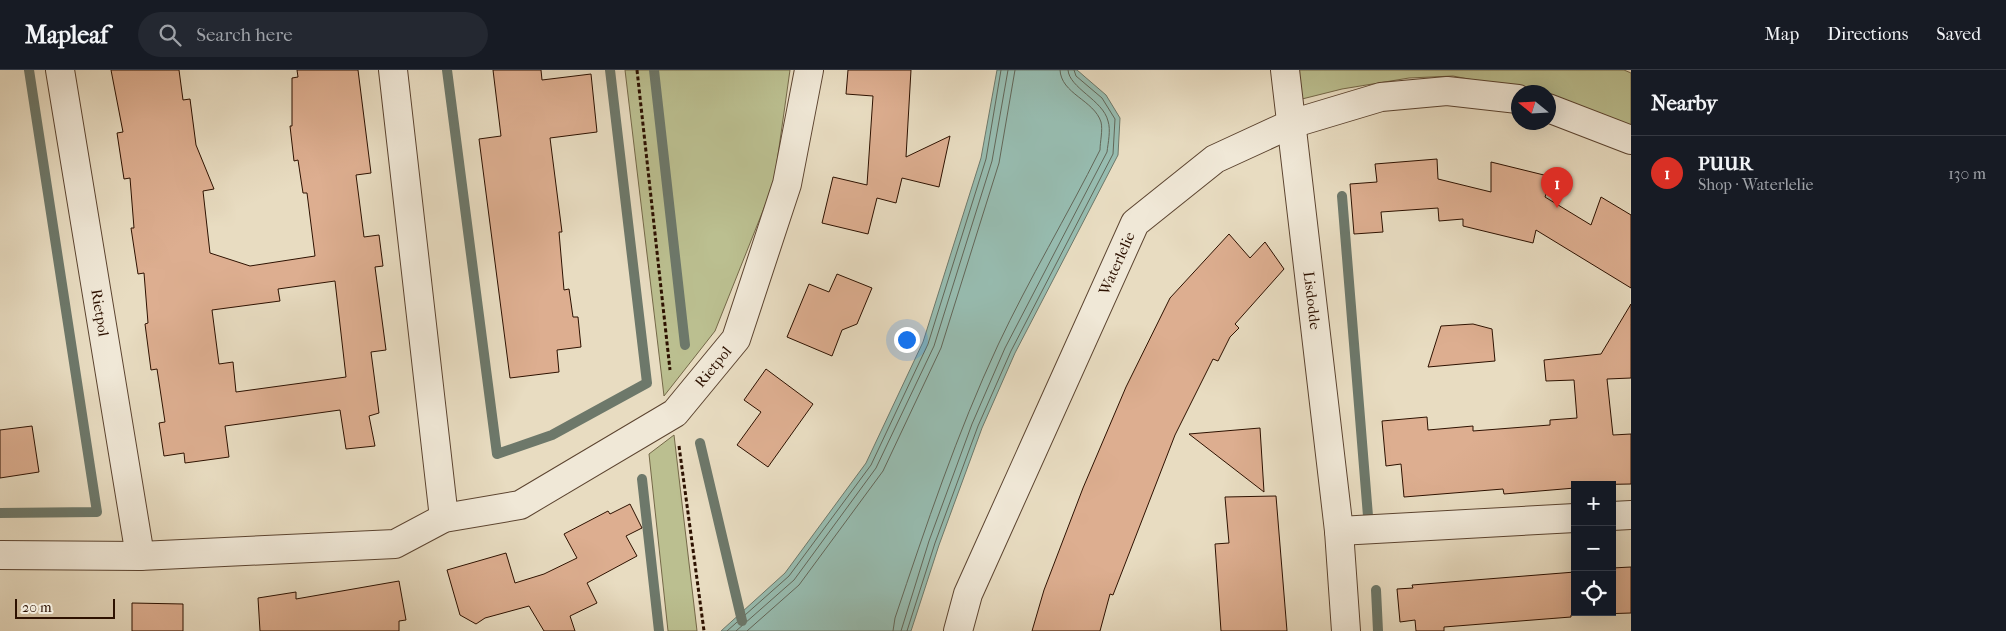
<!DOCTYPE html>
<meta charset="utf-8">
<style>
:root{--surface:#171b24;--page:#242831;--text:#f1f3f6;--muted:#9ea1a6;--line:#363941;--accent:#d93025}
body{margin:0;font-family:"IM FELL French Canon",serif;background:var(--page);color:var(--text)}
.controls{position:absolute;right:15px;bottom:15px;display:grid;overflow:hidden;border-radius:0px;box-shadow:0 5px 20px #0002}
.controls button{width:45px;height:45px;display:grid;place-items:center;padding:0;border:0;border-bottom:1px solid var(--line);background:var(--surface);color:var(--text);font:25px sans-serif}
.compass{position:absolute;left:1511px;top:15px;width:45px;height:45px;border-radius:50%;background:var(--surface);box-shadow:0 5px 20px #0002;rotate:288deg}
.scale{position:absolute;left:15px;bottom:12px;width:100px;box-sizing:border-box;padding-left:5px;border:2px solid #2d1100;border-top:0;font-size:14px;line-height:18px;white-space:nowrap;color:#2d1100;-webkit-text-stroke:4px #f0e8d7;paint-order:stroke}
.you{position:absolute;left:906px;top:269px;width:18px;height:18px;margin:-12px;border:4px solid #fff;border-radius:50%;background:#1a73e8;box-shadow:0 0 0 8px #1a73e833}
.badge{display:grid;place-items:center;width:32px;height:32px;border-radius:50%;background:var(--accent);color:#fff;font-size:16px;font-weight:700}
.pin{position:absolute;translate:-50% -41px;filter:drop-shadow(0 1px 2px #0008)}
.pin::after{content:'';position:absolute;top:26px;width:18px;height:15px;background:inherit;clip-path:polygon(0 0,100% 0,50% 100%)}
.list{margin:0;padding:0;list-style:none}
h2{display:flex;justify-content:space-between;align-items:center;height:65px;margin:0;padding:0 20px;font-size:21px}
h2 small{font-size:16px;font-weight:400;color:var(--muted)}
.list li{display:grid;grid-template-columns:32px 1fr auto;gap:15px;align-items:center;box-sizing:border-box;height:75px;padding:0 20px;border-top:1px solid var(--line)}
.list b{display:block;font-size:19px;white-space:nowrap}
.list p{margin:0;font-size:16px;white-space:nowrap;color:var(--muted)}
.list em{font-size:16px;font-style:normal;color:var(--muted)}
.icon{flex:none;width:28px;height:28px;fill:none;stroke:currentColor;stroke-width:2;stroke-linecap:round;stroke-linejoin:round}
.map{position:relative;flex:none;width:1631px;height:561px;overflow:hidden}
header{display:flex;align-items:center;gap:30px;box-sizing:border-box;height:70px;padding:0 25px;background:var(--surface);border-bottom:1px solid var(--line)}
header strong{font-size:24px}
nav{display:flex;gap:28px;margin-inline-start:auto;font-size:18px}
.search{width:350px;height:45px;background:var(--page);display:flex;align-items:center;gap:12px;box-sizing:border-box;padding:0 18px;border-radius:28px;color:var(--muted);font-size:19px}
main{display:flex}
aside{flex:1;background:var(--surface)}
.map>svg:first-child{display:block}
.green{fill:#bbbf90;stroke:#746848}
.water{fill:#97bcb0;stroke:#6d786a}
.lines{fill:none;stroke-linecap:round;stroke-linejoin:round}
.shore{stroke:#626658;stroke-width:1}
.stream{stroke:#6d786a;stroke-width:10}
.building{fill:#ddae90;stroke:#2d1100;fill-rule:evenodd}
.minor-casing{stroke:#5c4430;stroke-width:30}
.path{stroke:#2d1100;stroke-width:3;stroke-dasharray:4 2.5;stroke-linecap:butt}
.minor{stroke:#f0e8d7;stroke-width:28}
.labels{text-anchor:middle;stroke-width:4.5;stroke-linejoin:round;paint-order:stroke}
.street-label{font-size:15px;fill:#2d1100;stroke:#f0e8d7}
</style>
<header>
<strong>Mapleaf</strong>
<div class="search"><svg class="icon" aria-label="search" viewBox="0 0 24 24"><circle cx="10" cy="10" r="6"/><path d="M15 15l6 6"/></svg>Search here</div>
<nav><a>Map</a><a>Directions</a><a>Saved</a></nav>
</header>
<main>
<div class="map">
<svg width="1631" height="561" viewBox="0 0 1631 561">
<rect width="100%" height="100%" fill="#e8dcc1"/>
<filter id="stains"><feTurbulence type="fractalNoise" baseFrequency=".004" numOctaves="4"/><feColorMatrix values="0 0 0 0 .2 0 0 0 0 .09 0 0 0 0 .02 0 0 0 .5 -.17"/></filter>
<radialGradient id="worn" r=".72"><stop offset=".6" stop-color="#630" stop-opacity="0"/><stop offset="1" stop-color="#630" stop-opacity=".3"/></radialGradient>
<path class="green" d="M 625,0 L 790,0 L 774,113 L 715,261 L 664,326 Z
M 1298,0 L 1624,0 L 1631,3 L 1631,71 L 1549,29 L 1548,22 L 1535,22 L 1453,6 L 1409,8 L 1342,19 L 1302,29 Z
M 674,365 L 697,561 L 668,561 L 649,384 Z"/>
<path class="water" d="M 997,0 L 1077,0 L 1106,25 L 1120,48 L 1118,85 L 1015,283 L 982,358 L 939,475 L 911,561 L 721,561 L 785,503 L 866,393 L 923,272 L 981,88 Z"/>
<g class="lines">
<path class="shore" d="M 727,561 L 789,506 L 871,395 L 928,274 L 986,89 L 1001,0
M 736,561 L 794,510 L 876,398 L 934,276 L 992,91 L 1008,0
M 747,561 L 799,515 L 883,401 L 941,278 L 999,93 L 1015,0
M 893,561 L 895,548 C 926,456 957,363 998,275 C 1029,209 1067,146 1100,80 C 1100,72 1103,60 1101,52 C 1094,30 1061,24 1060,0
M 901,561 L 929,471 L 972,354 L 1005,278 L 1107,82 C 1108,73 1111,60 1108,51 C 1103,30 1069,18 1068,0
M 907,561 L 935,473 L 978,356 L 1011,281 L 1113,84 L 1115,49 L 1102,28 L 1076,6 L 1074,0"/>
<path class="stream" d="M 447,0 L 497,384 L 552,365 L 647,313 L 610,0
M 654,0 L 685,275
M 1342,126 L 1368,446
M 700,373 L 742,551
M 642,409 L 659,561
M 0,443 L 97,442 L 29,0
M 1376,520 L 1378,561"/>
</g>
<path class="building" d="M 111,0 L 179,0 L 183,30 L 190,29 L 196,75 L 214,119 L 203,121 L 210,183 L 250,196 L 315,186 L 307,123 L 303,123 L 298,90 L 294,91 L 290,56 L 292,56 L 292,8 L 298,7 L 297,0 L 358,0 L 371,103 L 356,105 L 364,167 L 379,165 L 383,196 L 375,197 L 386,280 L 371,282 L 379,343 L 369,346 L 375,376 L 346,379 L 340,340 L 225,356 L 229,387 L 185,393 L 184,383 L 164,386 L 159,353 L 165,352 L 157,299 L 151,300 L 145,254 L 148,253 L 144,203 L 138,204 L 131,158 L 134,158 L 130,108 L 124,109 L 117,63 L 123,62 ZM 335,211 L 346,307 L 236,322 L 233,292 L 219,294 L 212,240 L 280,231 L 278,219 Z
M 493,0 L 541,0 L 542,10 L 591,4 L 597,62 L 550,68 L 562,162 L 559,162 L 564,220 L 569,219 L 573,247 L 578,247 L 581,277 L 557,280 L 559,302 L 510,308 L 479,69 L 501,66 Z
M 848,0 L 911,0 L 906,87 L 950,66 L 939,117 L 902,108 L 896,133 L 877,128 L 868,164 L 822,153 L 833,107 L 867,115 L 873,26 L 846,24 Z
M 1437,89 L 1438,109 L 1491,122 L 1491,92 L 1552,107 L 1545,127 L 1591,155 L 1601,127 L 1631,145 L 1631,218 L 1536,160 L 1533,173 L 1463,156 L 1463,149 L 1439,151 L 1438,138 L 1381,142 L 1383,162 L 1354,164 L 1350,114 L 1377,112 L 1375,94 Z
M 1229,164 L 1250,188 L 1265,172 L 1284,199 L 1235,254 L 1239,258 L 1230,267 L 1218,291 L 1213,289 L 1175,365 L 1113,525 L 1110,524 L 1100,561 L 1032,561 L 1044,520 L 1083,418 L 1126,317 L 1170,228 Z
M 837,204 L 872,218 L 857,254 L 842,260 L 832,286 L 787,267 L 809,214 L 829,222 Z
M 1631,234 L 1631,308 L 1607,309 L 1613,365 L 1631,364 L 1631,414 L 1575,415 L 1575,418 L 1504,424 L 1503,419 L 1404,427 L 1401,394 L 1386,396 L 1382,351 L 1427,347 L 1428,360 L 1473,356 L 1473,361 L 1550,355 L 1550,350 L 1577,348 L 1574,310 L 1546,311 L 1544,290 L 1601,284 Z
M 1473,254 L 1492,259 L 1495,291 L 1428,297 L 1441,256 Z
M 766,299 L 813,334 L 768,397 L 737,375 L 761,342 L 744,330 Z
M 32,356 L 39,402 L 0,408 L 0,360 Z
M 1260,358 L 1264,422 L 1189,364 Z
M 1276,426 L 1287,561 L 1221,561 L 1215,474 L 1229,473 L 1225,427 Z
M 630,434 L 642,458 L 626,466 L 637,486 L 587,513 L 597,533 L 570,546 L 575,561 L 544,561 L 529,536 L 485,548 L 476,554 L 460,545 L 447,500 L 506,483 L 515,513 L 544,504 L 577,488 L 564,464 L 608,441 L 610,444 Z
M 1631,497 L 1631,543 L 1571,545 L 1571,547 L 1444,557 L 1444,561 L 1416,561 L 1415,550 L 1400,552 L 1397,519 L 1413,518 L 1412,515 L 1575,502 L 1575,542 L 1612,542 L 1612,498 Z
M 399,511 L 406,550 L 399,551 L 399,561 L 260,561 L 258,528 L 296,522 L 296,529 Z
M 132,533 L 183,534 L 183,561 L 132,561 Z"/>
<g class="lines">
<defs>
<g id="minor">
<path id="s1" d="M 60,0 L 140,486"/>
<path d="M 393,0 L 444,448"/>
<path id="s2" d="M 1285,0 L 1339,461 L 1346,561"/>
<path d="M 1548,38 L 1631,70"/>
<path d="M 1612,446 L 1631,445"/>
<path d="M 1339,461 L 1575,448"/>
<path id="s3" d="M 0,485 L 140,486 L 395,474 L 444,448 L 520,435 L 675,343 L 736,269 L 787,114 L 809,0"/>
<path id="s4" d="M 958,561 L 968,524 L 1135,153 L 1215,89 L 1291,54 L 1381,27 L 1447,21 L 1518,29"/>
</g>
</defs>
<use href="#minor" class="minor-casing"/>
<path class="path" d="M 637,0 L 670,300
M 679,376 L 704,561"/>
<use href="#minor" class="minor"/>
</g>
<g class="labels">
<g class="street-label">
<text dy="5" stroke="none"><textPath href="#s4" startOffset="401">Waterlelie</textPath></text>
<text dy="5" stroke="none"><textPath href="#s2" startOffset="232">Lisdodde</textPath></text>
<text dy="5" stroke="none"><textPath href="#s1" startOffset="246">Rietpol</textPath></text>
<text dy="5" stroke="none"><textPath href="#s3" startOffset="768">Rietpol</textPath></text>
</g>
</g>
<rect width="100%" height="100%" filter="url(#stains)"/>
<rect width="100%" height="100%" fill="url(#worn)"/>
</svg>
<div class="controls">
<button>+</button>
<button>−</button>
<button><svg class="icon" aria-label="locate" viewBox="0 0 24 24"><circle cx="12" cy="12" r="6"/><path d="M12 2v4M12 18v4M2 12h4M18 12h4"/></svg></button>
</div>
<svg class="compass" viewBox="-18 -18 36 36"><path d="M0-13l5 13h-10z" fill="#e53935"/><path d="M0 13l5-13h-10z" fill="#9ea1a6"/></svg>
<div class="scale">20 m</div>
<div class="you"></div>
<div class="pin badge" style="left:1557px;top:138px">1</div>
</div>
<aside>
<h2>Nearby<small></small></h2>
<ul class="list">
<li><span class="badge">1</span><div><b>PUUR</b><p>Shop · Waterlelie</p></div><em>130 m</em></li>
</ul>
</aside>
</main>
